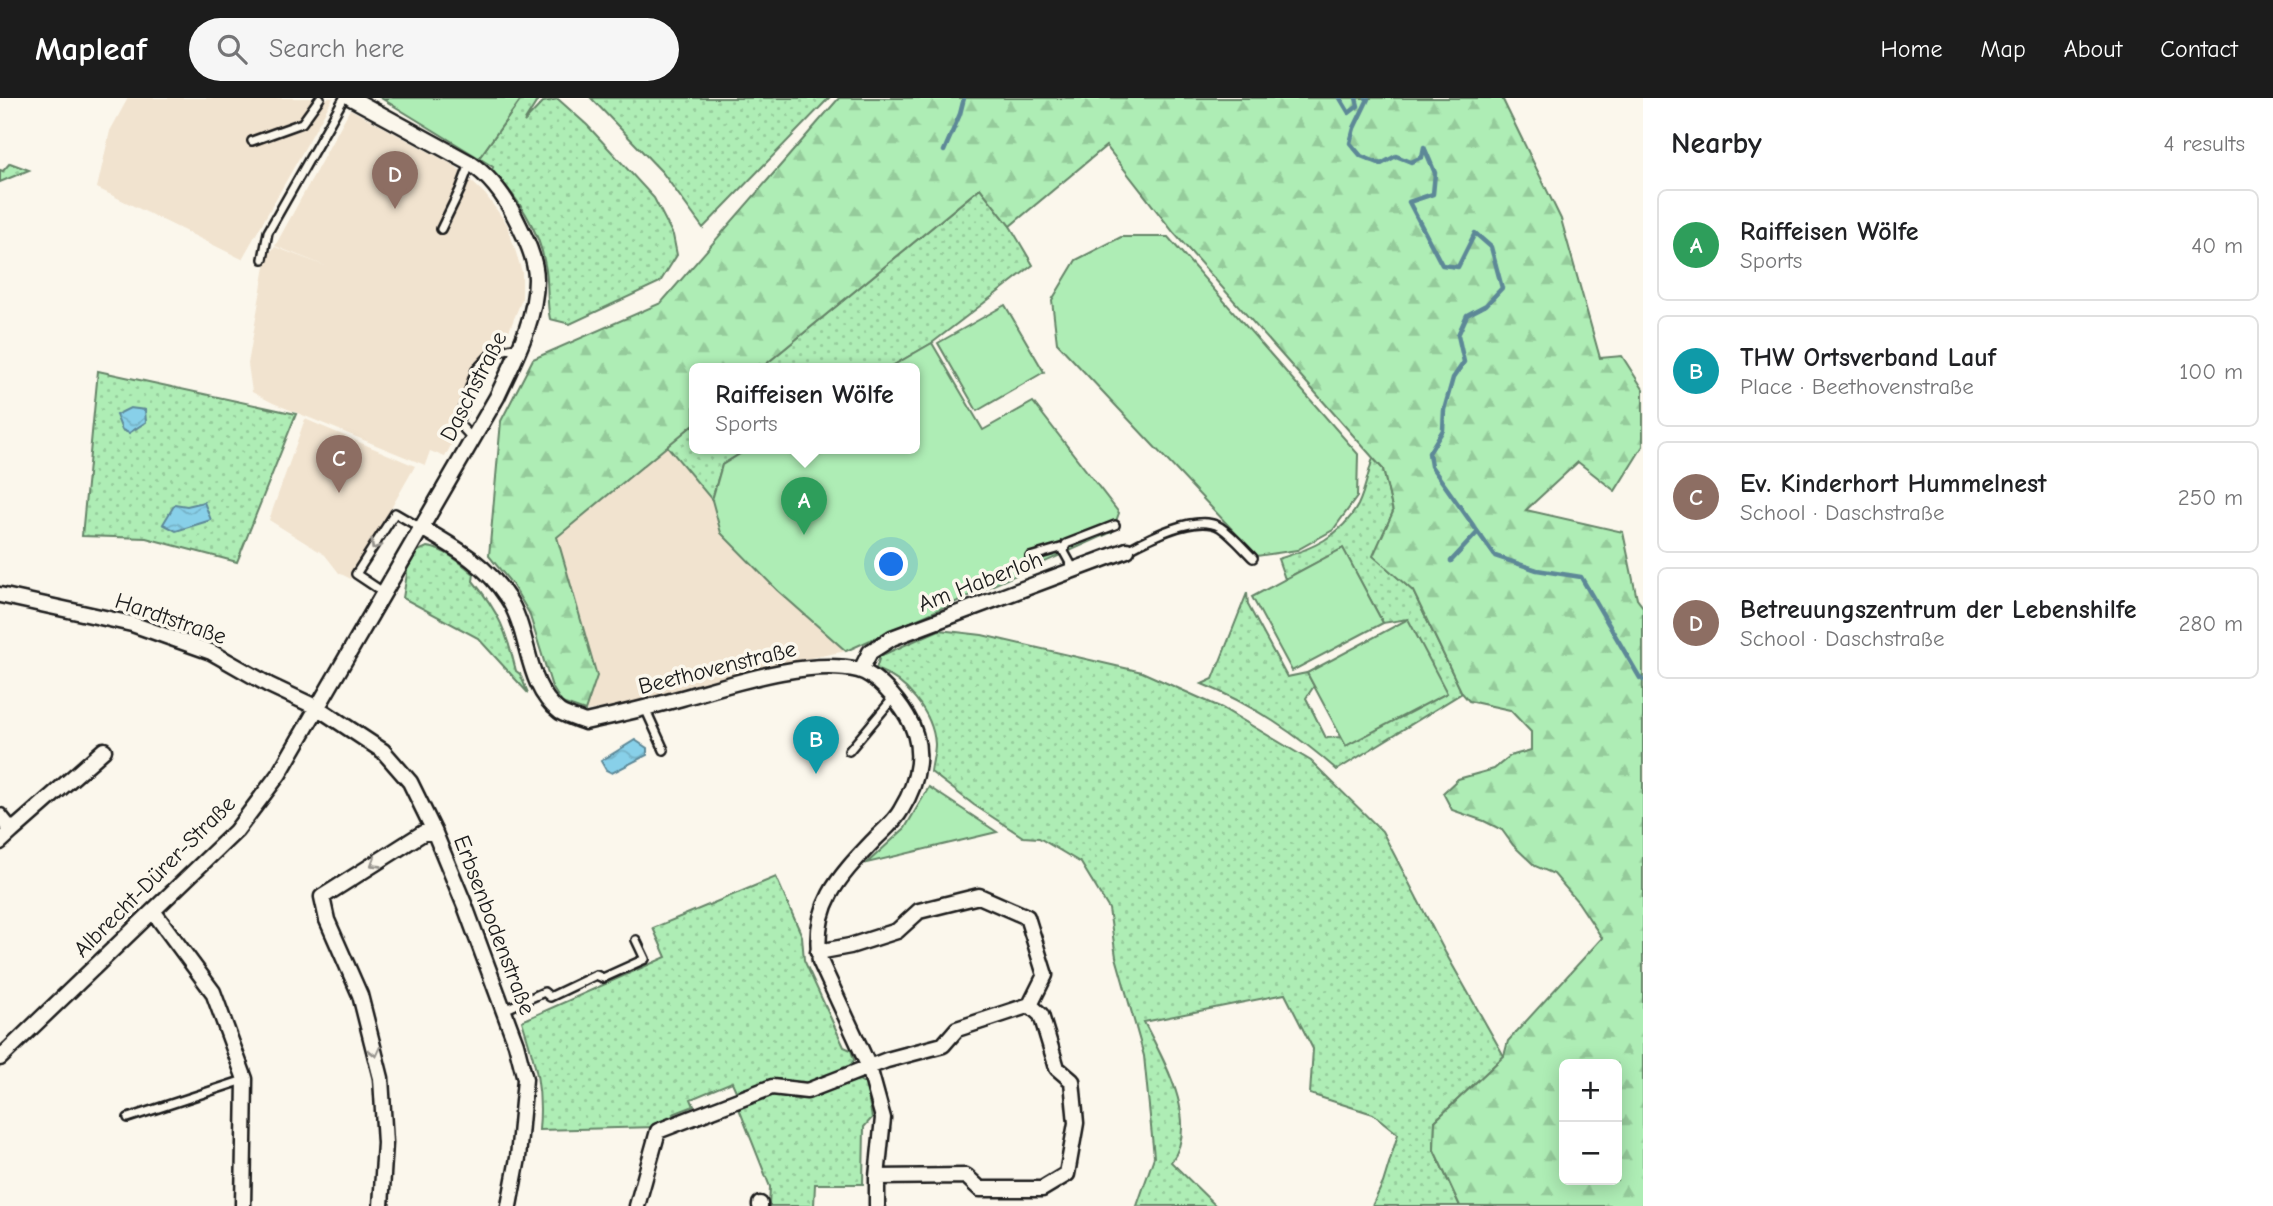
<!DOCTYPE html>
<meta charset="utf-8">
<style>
:root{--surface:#fff;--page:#f6f6f6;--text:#202124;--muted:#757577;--line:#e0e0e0;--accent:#1c1c1c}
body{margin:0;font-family:"Comic Neue",sans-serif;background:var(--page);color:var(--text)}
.controls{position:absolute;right:21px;bottom:21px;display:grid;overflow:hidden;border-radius:10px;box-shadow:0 4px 18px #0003}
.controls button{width:63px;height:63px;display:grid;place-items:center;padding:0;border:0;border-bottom:2px solid var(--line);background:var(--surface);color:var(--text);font:35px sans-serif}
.you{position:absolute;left:892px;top:467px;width:24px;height:24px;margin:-18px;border:5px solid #fff;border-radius:50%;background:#1a73e8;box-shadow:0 0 0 10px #1a73e833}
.badge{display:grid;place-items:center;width:46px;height:46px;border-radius:50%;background:var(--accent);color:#fff;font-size:23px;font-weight:700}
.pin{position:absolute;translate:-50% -58px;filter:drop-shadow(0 2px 4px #0008)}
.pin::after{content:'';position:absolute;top:37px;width:24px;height:21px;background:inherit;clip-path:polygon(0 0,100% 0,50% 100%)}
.popup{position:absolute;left:689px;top:265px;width:231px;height:91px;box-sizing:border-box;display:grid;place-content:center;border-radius:10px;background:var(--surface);filter:drop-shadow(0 2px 5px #0005);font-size:23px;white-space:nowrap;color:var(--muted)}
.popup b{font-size:26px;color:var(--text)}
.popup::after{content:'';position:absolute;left:50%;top:100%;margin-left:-14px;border:14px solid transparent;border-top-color:var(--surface)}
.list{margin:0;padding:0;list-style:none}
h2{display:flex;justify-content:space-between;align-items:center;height:91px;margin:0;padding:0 28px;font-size:30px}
h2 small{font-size:23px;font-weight:400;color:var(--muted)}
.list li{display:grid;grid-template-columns:46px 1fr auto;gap:21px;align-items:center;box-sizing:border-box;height:112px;margin:0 14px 14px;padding:0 14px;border:2px solid var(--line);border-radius:10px}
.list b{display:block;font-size:26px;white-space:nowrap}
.list p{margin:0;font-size:23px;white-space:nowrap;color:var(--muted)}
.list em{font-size:23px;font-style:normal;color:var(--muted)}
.icon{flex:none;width:38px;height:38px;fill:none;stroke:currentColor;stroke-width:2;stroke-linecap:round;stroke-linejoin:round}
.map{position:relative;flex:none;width:1643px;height:1108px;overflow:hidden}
header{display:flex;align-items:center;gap:42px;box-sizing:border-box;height:98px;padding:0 35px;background:var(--accent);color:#fff}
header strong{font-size:33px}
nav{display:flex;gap:38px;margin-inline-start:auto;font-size:24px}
.search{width:490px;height:63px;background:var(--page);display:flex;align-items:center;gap:18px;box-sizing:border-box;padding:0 24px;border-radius:38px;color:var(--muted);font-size:26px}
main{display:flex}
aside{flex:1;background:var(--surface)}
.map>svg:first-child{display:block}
.built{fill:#f1e3cf}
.grass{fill:url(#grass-dots);stroke:#658468;stroke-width:2}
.forest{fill:url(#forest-firs);stroke:#658468;stroke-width:2;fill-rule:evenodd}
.park{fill:#aeedb5;stroke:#658468;stroke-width:2}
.water{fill:url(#water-waves);stroke:#5d8897;stroke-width:2}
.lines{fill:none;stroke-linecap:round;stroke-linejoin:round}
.stream{stroke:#5d8897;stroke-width:4.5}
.service-casing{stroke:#1c1c1c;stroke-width:12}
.minor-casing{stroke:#1c1c1c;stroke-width:19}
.service{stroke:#fbf7ec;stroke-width:7}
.minor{stroke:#fbf7ec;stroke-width:14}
.oneway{stroke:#97948e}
.labels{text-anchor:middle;stroke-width:7;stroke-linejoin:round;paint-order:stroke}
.street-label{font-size:23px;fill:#1c1c1c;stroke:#fbf7ec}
</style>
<header>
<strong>Mapleaf</strong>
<div class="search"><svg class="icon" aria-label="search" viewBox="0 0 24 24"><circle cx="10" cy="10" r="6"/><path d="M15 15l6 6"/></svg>Search here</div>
<nav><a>Home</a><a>Map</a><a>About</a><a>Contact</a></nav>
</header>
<main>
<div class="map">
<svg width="1643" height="1108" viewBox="0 0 1643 1108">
<defs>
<pattern id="grass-dots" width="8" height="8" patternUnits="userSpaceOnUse" patternTransform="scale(1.75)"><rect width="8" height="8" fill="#aeedb5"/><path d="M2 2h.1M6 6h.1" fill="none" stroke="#95cb9b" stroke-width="1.8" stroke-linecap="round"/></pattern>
<pattern id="forest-firs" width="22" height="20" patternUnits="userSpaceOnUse" patternTransform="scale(1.75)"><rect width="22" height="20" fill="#aeedb5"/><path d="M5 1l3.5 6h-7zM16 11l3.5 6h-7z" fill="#95cb9b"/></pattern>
<pattern id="water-waves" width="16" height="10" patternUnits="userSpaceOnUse" patternTransform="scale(1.75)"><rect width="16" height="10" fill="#88d0e9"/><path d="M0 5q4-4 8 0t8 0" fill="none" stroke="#75b2c7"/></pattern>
</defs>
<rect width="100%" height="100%" fill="#fbf7ec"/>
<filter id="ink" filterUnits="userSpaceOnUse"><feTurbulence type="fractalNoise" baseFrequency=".0143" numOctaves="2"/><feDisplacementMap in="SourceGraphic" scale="14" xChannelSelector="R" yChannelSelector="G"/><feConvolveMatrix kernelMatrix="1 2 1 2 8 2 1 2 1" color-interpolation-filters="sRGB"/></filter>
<g filter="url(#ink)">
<path class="built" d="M 128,0 L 333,0 L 242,161 L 97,90 L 110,33 Z
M 350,11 L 455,68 L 485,96 L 507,126 L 522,174 L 522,201 L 507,238 L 445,359 L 430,353 L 425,367 L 273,305 L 252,294 L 248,266 L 267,157 L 275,149 L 328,169 L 275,148 Z
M 305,321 L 415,368 L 351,481 L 339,475 L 325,457 L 269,422 Z
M 667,348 L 712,402 L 721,435 L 777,492 L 846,553 L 764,569 L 620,608 L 585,613 L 597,578 L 557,439 Z"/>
<path class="grass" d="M 522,0 L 539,0 L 524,24 L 543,4 L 558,1 L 587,27 L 654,100 L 673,137 L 677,157 L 660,184 L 570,226 L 550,221 C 546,202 549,184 545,167 C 539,131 517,98 492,73 L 493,69 L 479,60 Z
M 591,0 L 829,0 L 703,130 L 662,74 Z
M 10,65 L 29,72 L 0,84 L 0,72 L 3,73 Z
M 980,90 L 1010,128 L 1033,167 L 932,245 L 887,271 L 760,271 Z
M 98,273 L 296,316 L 237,464 L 146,440 L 82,438 Z
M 694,326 L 694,351 L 748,351 L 722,367 L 712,402 L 667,348 Z
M 1373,360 L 1383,371 L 1393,414 L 1374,458 L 1413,493 L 1462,595 L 1337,672 C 1298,637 1250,605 1202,586 L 1213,581 L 1247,495 L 1248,507 L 1287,579 L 1307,575 L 1314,588 L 1306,600 L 1326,640 L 1341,639 L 1346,648 L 1408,521 L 1383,525 L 1343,451 L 1285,481 L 1278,461 C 1311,451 1341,439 1358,407 C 1365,393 1368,375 1373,360 Z
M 427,449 C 445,451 461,465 474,476 L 473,483 C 499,514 507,535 516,573 L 520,576 L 528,595 L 478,540 L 403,500 L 407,476 L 406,465 L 418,453 Z
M 939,532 L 982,537 L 1142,574 L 1222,610 L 1311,663 L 1382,733 L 1445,854 L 1504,958 L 1435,1023 L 1434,1052 L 1460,1108 L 1372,1108 L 1383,1085 L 1398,1036 L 1373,1016 L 1310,996 L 1313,951 L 1285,896 L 1144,924 C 1163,961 1201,1025 1171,1064 L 1216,1108 L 1137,1108 L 1154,1059 L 1144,958 L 1116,859 L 1109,811 L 1081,765 L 1039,740 L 1023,739 L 974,707 L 931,674 C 932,665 935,655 935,646 C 933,614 905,582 876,571 L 880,558 Z
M 776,779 L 802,838 L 804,862 L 844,949 L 851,952 L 854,962 L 849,969 L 806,987 L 779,981 L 736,993 L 732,984 L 691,1001 L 694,1008 L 673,1016 L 676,1021 L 656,1029 L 539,1032 C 543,988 535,965 522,923 L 666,859 L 653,830 Z
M 857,981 L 866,986 L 872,1020 L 864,1029 L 863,1086 L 815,1086 L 814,1108 L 769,1108 L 770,1089 L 738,1008 L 773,994 L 798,1002 Z"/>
<path class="forest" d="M 839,0 L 1502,0 L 1561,121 L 1600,260 L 1622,258 L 1643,291 L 1643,348 L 1615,393 L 1578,364 L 1526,412 L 1623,434 L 1637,501 L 1643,509 L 1643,1108 L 1460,1108 L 1434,1052 L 1435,1023 L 1504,958 L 1508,943 L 1602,840 L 1578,804 L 1554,776 L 1535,768 L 1513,747 L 1502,732 L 1484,723 L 1452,712 L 1443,695 L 1458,681 L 1494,671 L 1510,658 L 1531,652 L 1531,634 L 1510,612 L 1469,603 L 1462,595 L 1413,493 L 1373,458 L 1393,414 L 1383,371 L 1174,135 L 1106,48 L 1010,128 L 980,90 L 760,271 L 694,271 L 694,326 L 557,439 L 597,578 L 585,613 L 562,605 L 552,589 L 529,515 L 512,486 L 489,458 L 501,323 L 533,261 L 661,205 ZM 1564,966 L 1617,966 L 1617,1082 L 1564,1082 Z"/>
<path class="park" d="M 381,0 L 522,0 L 479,60 Z
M 1121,139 L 1168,139 L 1358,356 L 1357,399 L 1333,432 L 1297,452 L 1257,458 L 1057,245 L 1052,202 L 1076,162 Z
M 1005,207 L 1044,274 L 977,313 L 938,245 Z
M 932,245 L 983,332 L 1033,304 L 1119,415 L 1112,434 L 846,553 L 777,492 L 721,435 L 712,402 L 722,367 L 748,351 L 914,351 L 914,271 L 887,271 Z
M 1343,450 L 1383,525 L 1292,573 L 1252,499 Z
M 1408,521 L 1447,595 L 1346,648 L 1307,575 Z
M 929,689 L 997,734 L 867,765 L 905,730 Z"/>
<path class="water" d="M 130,310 L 145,312 L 146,324 L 129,335 L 122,332 L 116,317 Z
M 204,404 L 211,422 L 176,433 L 163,426 L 175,406 L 187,408 Z
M 635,642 L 647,650 L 647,657 L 612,675 L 606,672 L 601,663 Z"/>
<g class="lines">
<path class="stream" d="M 1340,0 L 1349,15 L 1358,8 L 1356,0
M 1366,0 L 1368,1 L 1354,30 L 1350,45 L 1361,58 L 1381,66 L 1396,58 L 1411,64 L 1422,59 L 1424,49 L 1435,75 L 1433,96 L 1409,104 L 1442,167 L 1458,169 L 1475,135 L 1491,149 L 1502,190 L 1486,207 L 1467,217 L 1458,237 L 1464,264 L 1453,280 L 1444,312 L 1443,332 L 1429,355 L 1431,368 L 1495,458 L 1537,472 L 1581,479 L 1640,580 L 1643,582
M 944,53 L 960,16 L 964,0
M 1451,463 L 1477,435"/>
<defs>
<path id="service" d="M 252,43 L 302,25 L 320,0
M 441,131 L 460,92 L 470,66
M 263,161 L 268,134 L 344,0
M 472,340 L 458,325 L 476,272 L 491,256 L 519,248
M 1127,452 C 1149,440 1196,415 1220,429 C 1232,437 1243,450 1253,460
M 1030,459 L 1064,449
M 1074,472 L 1064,454 L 1066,446 L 1115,427
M 383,494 L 356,476 L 395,415 L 419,429
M 645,610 L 664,652
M 849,653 L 895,598
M 504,912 L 544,894 L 550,899 L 596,877 L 603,880 L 645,861 L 636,842
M 128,1020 L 244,982"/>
<path id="minor" d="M 420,429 C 454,449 485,465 507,499 C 531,534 524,587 560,614 C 567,618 577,621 585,624 C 617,617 650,609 682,600 C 732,586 808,560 858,572 C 876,576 898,603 907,618 C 926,649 919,683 901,712 C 895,723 885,731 876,740 C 840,778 811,806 820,863 L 869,969 L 883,1020 L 877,1079 L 877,1108
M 0,497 L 132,526 L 211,554 L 269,587 L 318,610 L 383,653 L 410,684 L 434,733 L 465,808 L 516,946 L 525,981 L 518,1060 L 509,1108
M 861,572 L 870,554 L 892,540 L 1127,452
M 0,718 L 12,733 L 0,744
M 12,733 L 104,652
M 153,813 L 213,894 L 245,981 L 243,1108
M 818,854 L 850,848 L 897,833 L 919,813 L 979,798 L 1027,819 L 1045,877 L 1030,907 L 1041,917 L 1057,970 L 1072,983 L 1076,1025 L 1067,1076 L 1042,1091 L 980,1091 L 966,1078 L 877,1079
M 0,960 L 236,733 L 279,676 L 497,299 C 514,262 536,223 536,181 C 536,160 524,137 515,119 C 505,99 489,78 470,65 L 351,0
M 381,1108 L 385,1045 L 381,980 L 360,897 L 327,822 L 322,799 L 423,735 L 434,733
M 637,1108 L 658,1033 L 772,989 L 807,993 L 887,962 L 943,947 L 957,931 L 1030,907
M 760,1108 L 760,1106"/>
</defs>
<use href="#service" class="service-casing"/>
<use href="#minor" class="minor-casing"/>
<use href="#service" class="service"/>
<use href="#minor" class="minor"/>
</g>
<defs><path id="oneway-chevron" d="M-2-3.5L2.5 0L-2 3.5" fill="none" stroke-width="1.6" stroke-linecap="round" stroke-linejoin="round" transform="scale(1.75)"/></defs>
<g class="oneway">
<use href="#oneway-chevron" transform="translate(375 447) rotate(122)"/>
<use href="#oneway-chevron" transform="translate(375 765) rotate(148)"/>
<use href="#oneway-chevron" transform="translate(375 954) rotate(76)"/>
</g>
</g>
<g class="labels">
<g class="street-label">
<text transform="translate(473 288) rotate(-63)" y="8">Daschstraße</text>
<text transform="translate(980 483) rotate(-21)" y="8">Am Haberloh</text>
<text transform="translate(171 520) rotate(19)" y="8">Hardtstraße</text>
<text transform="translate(717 569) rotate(-14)" y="8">Beethovenstraße</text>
<text transform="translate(154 778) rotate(-45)" y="8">Albrecht-Dürer-Straße</text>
<text transform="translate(495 827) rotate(69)" y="8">Erbsenbodenstraße</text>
</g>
</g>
</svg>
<div class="controls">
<button>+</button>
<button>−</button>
</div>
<div class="you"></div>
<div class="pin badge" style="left:804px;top:437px;background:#2e9e5b">A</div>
<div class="popup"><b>Raiffeisen Wölfe</b>Sports</div>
<div class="pin badge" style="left:816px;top:676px;background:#0f9aa8">B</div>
<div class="pin badge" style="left:339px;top:395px;background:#8d6e63">C</div>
<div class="pin badge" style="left:395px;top:111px;background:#8d6e63">D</div>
</div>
<aside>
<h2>Nearby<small>4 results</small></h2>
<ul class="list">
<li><span class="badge" style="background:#2e9e5b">A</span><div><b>Raiffeisen Wölfe</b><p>Sports</p></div><em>40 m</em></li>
<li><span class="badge" style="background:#0f9aa8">B</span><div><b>THW Ortsverband Lauf</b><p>Place · Beethovenstraße</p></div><em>100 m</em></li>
<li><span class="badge" style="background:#8d6e63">C</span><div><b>Ev. Kinderhort Hummelnest</b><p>School · Daschstraße</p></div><em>250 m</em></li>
<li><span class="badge" style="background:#8d6e63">D</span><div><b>Betreuungszentrum der Lebenshilfe</b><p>School · Daschstraße</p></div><em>280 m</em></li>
</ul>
</aside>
</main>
